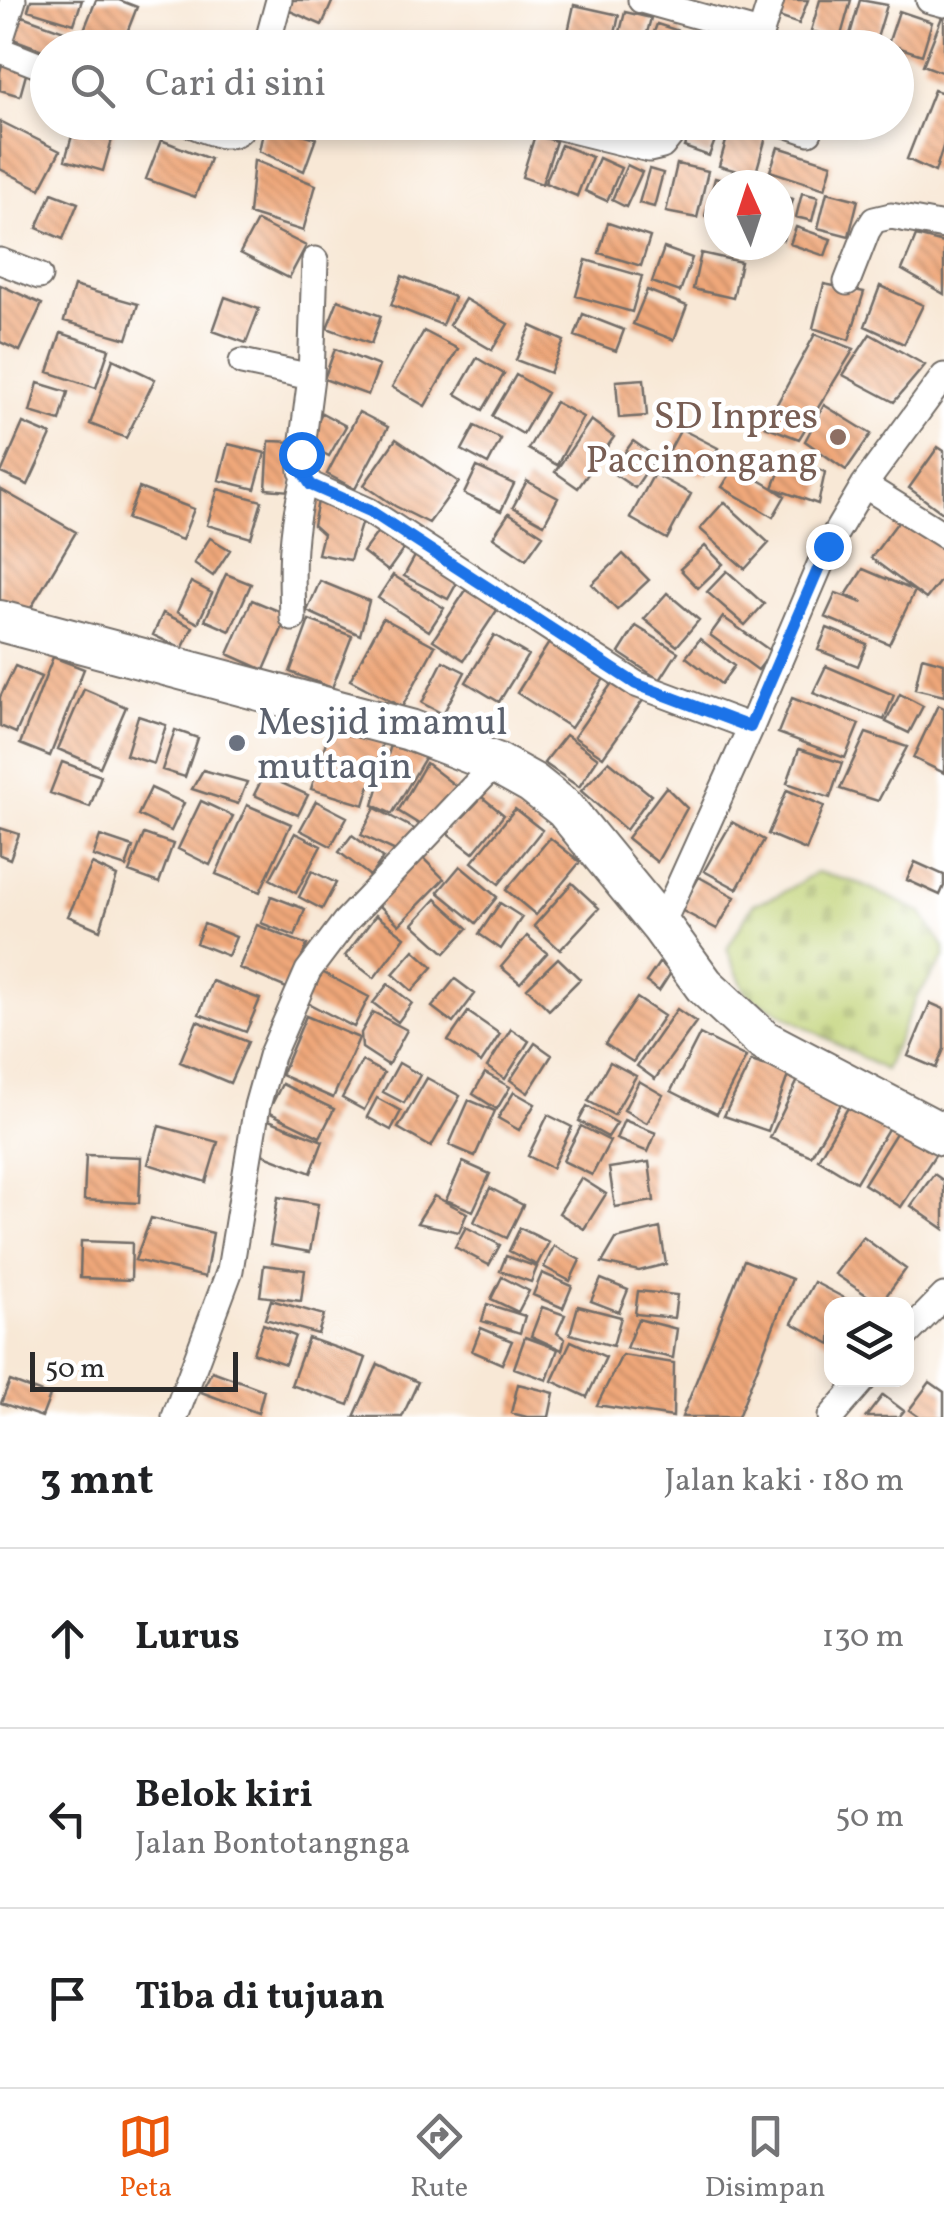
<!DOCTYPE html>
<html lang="id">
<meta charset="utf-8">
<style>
:root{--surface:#fff;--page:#f2f2f2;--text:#202124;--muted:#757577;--line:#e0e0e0;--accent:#ea580c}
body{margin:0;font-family:Vollkorn,serif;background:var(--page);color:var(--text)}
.controls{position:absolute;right:30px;bottom:30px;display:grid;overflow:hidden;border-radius:20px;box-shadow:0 5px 15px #0003}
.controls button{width:90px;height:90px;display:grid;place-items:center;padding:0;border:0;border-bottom:2px solid var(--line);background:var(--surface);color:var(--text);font:50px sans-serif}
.compass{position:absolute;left:704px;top:170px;width:90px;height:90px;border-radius:50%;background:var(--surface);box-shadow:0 5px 15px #0003;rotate:357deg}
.scale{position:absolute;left:30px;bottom:25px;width:208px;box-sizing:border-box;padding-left:10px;border:5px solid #2b2b2b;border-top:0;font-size:28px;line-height:35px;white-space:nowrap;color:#2b2b2b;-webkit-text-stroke:8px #fff;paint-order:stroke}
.stop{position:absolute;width:30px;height:30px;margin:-22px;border:8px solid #1a73e8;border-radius:50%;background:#fff}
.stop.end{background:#1a73e8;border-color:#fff;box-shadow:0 2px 10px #0008}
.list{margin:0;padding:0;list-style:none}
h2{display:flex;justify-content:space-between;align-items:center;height:130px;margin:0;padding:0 40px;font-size:42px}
h2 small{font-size:32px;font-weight:400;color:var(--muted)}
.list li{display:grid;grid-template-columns:65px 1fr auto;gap:30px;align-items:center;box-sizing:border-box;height:180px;padding:0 40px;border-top:2px solid var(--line)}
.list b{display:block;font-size:38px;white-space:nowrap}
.list p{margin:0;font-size:32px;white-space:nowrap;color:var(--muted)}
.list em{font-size:32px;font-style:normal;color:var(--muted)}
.icon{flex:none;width:55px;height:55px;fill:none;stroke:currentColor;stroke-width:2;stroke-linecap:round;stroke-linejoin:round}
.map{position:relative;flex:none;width:944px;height:1417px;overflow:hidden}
.search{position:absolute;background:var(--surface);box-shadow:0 5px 15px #0003;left:30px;right:30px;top:30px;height:110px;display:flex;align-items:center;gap:25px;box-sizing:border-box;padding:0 35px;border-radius:55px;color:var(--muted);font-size:38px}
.sheet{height:670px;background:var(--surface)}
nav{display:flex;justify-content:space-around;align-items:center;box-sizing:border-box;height:140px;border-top:2px solid var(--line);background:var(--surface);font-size:28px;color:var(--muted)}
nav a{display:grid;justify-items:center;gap:5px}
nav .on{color:var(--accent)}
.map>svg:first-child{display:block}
.cemetery{fill:url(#cemetery-stones);stroke:#767e50;stroke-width:2.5}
.building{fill:url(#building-back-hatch)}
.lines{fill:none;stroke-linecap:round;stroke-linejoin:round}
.minor-casing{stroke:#736d67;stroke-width:29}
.primary-casing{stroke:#736d67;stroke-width:44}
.minor{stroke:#fff;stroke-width:25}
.primary{stroke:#fff;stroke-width:40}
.route{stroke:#1a73e8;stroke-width:12}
.education-dot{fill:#8d6e63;stroke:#fff;stroke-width:4}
.worship-dot{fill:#6b7280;stroke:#fff;stroke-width:4}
.labels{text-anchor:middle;stroke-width:9;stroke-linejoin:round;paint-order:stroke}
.education-label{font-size:38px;fill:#785e54;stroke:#fff;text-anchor:end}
.worship-label{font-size:38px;fill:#5b616d;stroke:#fff;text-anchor:start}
</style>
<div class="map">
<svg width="944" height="1417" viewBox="0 0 944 1417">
<defs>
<pattern id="cemetery-stones" width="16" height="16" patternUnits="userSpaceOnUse" patternTransform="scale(2.5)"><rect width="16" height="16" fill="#c0d275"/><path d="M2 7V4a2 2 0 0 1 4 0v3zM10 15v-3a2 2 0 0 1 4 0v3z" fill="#a5b465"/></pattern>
<pattern id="building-back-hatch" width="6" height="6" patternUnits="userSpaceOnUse" patternTransform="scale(2.5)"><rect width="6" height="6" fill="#f0a87a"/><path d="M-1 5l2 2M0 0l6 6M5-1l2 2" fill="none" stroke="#c38964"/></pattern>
</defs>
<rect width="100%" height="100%" fill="#fff"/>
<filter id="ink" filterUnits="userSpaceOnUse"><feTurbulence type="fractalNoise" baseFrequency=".01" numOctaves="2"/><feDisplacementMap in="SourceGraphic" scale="20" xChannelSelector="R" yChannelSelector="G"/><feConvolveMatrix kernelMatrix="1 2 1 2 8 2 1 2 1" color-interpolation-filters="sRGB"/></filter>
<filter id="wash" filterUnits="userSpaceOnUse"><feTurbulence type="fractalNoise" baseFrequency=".0048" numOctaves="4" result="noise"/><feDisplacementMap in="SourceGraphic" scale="40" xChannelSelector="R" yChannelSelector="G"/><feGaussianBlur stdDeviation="2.25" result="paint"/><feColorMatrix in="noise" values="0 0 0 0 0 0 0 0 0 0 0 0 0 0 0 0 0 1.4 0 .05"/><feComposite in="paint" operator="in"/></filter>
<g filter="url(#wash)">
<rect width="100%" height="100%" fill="#f8e8d6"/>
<path class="cemetery" d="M 817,872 L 861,884 L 921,912 L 944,947 L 944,958 L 916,998 L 885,1070 L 746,994 L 727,949 L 753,904 L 777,896 Z"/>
<g id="blocks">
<path class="building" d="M 31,0 L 82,0 L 74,24 L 28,10 Z
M 96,0 L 119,0 L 137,7 L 121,48 L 77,47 Z
M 287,0 L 333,0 L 322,25 L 283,8 Z
M 779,0 L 808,0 L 799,24 L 773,15 Z
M 820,0 L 851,0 L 840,39 L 811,31 Z
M 860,0 L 887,5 L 874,48 L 847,45 Z
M 574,5 L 619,15 L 612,48 L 565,46 Z
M 899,11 L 932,22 L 922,55 L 888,44 Z
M 625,12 L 651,18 L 643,48 L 616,48 Z
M 944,12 L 944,73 L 923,65 Z
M 22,16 L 67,32 L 61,48 L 48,48 L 48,52 L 13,39 Z
M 657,24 L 682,32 L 677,48 L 648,48 Z
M 3,60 L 28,67 L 20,96 L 0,90 L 0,72 Z
M 934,90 L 944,93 L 944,144 L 935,172 L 907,159 Z
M 0,121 L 60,151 L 40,189 L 0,169 Z
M 76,122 L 117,122 L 103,171 L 65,160 Z
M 625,122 L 649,122 L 645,133 L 624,126 Z
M 693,122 L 722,122 L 709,156 L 684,147 Z
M 265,123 L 316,138 L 304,171 L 259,151 Z
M 730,127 L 766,137 L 755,176 L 719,166 Z
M 535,135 L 556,141 L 542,184 L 522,177 Z
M 161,140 L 210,159 L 195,197 L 146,179 Z
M 561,145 L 592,157 L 577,196 L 545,183 Z
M 778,147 L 832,164 L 825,189 L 770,171 Z
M 599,158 L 621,168 L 607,201 L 585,191 Z
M 254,160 L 316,185 L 303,231 L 249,214 Z
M 677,164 L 708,171 L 697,218 L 666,212 Z
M 627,165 L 642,172 L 626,207 L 612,200 Z
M 649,169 L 663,173 L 654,207 L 639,203 Z
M 715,178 L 736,184 L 719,185 L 719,219 L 705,216 Z
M 827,192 L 858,200 L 849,236 L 818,228 Z
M 52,193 L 78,203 L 63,239 L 37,228 Z
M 802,193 L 818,197 L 812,221 L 796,217 Z
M 779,196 L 793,199 L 783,240 L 779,239 Z
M 257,221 L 306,246 L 289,278 L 240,253 Z
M 608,223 L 650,237 L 641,266 L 599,253 Z
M 796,227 L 831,239 L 825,256 L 790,244 Z
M 916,236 L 944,243 L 944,294 L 902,270 Z
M 664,248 L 692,258 L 680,292 L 652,282 Z
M 701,253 L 741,262 L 733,298 L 693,289 Z
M 586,260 L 642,276 L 632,312 L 576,296 Z
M 402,276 L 454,297 L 442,325 L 391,305 Z
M 824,284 L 864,292 L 849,340 L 813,328 Z
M 0,285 L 42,304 L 20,351 L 0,342 Z
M 74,286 L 138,304 L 127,339 L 64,321 Z
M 880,286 L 923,305 L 904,344 L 865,326 Z
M 647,290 L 687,306 L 674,340 L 633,324 Z
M 225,297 L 259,309 L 246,343 L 213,331 Z
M 465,299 L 508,324 L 492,350 L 449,325 Z
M 338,300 L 381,316 L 371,344 L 327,328 Z
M 583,314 L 624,330 L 616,351 L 575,336 Z
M 531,326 L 564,341 L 550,373 L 516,360 Z
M 424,331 L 458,349 L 425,406 L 392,387 Z
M 61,333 L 109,349 L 96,388 L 48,372 Z
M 815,334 L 854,349 L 799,439 L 765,426 Z
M 870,334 L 925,365 L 894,402 L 843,375 Z
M 335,349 L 379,366 L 368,395 L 324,379 Z
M 477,358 L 504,374 L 483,410 L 456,394 Z
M 113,359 L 155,379 L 126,438 L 90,424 Z
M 516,375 L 547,393 L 523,434 L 492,416 Z
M 644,379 L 647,416 L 619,418 L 616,381 Z
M 38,383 L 68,392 L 60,421 L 30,412 Z
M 555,402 L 583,417 L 557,465 L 528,449 Z
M 824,405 L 871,434 L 846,470 L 805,441 Z
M 359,412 L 388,427 L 355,489 L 327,474 Z
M 322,413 L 346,426 L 329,456 L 305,443 Z
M 591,420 L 614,437 L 578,488 L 555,472 Z
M 23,423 L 51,435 L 28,485 L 1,473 Z
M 475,426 L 501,439 L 488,464 L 462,450 Z
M 681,429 L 718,448 L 704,476 L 666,457 Z
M 396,439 L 459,482 L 429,523 L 395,506 L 364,485 Z
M 269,441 L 295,442 L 291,491 L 266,489 Z
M 633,441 L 656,457 L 635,488 L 611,472 Z
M 228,444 L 265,453 L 255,489 L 219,480 Z
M 938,447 L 944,451 L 944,514 L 909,488 Z
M 786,455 L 825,472 L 818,504 L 773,488 L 785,496 L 773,517 L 722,487 L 735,466 L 773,488 Z
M 477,467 L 514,484 L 501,511 L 464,494 Z
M 654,474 L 691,494 L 667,539 L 630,518 Z
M 527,481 L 558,498 L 544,524 L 513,507 Z
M 139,488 L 194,509 L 182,540 L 127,519 Z
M 0,489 L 76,532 L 25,618 L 0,605 Z
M 218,489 L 262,501 L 251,538 L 207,525 Z
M 318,501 L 365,511 L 350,560 L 318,554 L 323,534 L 313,525 Z
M 724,502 L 769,543 L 745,569 L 700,529 Z
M 509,513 L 543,535 L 526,559 L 493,537 Z
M 903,515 L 944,546 L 944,576 L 926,599 L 871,558 Z
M 383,525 L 408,543 L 388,571 L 363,552 Z
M 210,538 L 230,550 L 213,576 L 194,563 Z
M 705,546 L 723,564 L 698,588 L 680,569 Z
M 419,549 L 463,572 L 448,599 L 404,576 Z
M 623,554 L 649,580 L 617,610 L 592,584 Z
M 863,569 L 915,591 L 889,644 L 825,617 L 836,593 L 863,603 L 846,595 Z
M 727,571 L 764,604 L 745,625 L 707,592 Z
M 226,574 L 251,584 L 230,631 L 205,620 Z
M 393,575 L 444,608 L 429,631 L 378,598 Z
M 320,581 L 369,601 L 360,635 L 307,611 Z
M 472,581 L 503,601 L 464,660 L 433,640 Z
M 191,582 L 212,593 L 198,623 L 177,612 Z
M 667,593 L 699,620 L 677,646 L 644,619 Z
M 252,600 L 288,615 L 264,670 L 228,654 Z
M 163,613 L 193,627 L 182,649 L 153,635 Z
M 723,617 L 772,652 L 758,670 L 710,635 Z
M 383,618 L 435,646 L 402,707 L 350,680 Z
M 309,620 L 352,636 L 332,688 L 290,672 Z
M 636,626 L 678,652 L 660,680 L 619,653 Z
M 827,628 L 867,644 L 858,666 L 818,650 Z
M 494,635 L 528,655 L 499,702 L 466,682 Z
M 554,635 L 609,671 L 571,728 L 517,693 Z
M 700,639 L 734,666 L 721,684 L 686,657 Z
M 53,657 L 84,669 L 50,756 L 20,744 Z
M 922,657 L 944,663 L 944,696 L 915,689 Z
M 443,661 L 465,672 L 443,714 L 422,703 Z
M 15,666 L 41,677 L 16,733 L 0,726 L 0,697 Z
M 826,666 L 894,695 L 884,720 L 813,693 Z
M 617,676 L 646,696 L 603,757 L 574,737 Z
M 84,689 L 126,707 L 100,767 L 58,749 Z
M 900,694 L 923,706 L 909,733 L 886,722 Z
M 792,698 L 859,724 L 845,758 L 778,733 Z
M 938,705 L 944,708 L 944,773 L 913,758 Z
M 138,716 L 166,725 L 154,764 L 126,755 Z
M 331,726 L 383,742 L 364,805 L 311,789 Z
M 175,730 L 198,738 L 185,777 L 162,770 Z
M 866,733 L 907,747 L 878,801 L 840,789 Z
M 566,735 L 598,758 L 579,787 L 544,763 Z
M 391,745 L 425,758 L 392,814 L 373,805 Z
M 799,749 L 842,763 L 830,798 L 787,783 Z
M 609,761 L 651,795 L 626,830 L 581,791 Z
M 62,762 L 101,776 L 90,807 L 50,793 Z
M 426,763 L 457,787 L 427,829 L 398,811 Z
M 203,770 L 247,782 L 238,804 L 192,789 Z
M 264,775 L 308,795 L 298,815 L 254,795 Z
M 666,787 L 687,808 L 657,862 L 627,838 Z
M 151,788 L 184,803 L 171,831 L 138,815 Z
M 787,790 L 824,806 L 806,850 L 768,834 Z
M 477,793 L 504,815 L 473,853 L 446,832 Z
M 201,801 L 233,816 L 210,865 L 178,849 Z
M 316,801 L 347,817 L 331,846 L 300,830 Z
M 247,805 L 291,824 L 260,892 L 216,874 Z
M 375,808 L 420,832 L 400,853 L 361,835 Z
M 515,809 L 542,830 L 499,884 L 472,862 Z
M 732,822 L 764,840 L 737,889 L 704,871 Z
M 0,828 L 19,834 L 10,859 L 0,855 Z
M 295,833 L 321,846 L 296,893 L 270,879 Z
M 144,834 L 173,844 L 159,883 L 129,872 Z
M 352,835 L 383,858 L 370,876 L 339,852 Z
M 100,836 L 133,847 L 126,867 L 93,856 Z
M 550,838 L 580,862 L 536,915 L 506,890 Z
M 419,854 L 444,879 L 399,925 L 374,900 Z
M 915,862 L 944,875 L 944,886 L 940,895 L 907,880 Z
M 92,864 L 117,876 L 100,930 L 68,916 Z
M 460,866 L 497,897 L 476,923 L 438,892 Z
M 312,871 L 336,883 L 322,909 L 299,897 Z
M 699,877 L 735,897 L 717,929 L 681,910 Z
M 572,883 L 599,908 L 560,950 L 534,926 Z
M 271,896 L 305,909 L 295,936 L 261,923 Z
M 436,899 L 468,928 L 445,953 L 413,924 Z
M 500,903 L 522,917 L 501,949 L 479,934 Z
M 376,915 L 405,937 L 374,978 L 345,956 Z
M 204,924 L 236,937 L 228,956 L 196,943 Z
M 257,925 L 307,945 L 289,989 L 239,968 Z
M 527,936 L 547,953 L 520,983 L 501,967 Z
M 414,950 L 433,967 L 412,991 L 393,974 Z
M 558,958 L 580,979 L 549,1010 L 527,988 Z
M 659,963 L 672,971 L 659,991 L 646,982 Z
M 318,970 L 369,997 L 354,1027 L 302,1000 Z
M 455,979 L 475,994 L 453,1023 L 432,1007 Z
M 212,981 L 260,999 L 246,1032 L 199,1014 Z
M 388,984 L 412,1003 L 398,1022 L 373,1003 Z
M 637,998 L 664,1016 L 633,1062 L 605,1044 Z
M 930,1003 L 944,1009 L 944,1049 L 936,1068 L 908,1056 Z
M 677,1009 L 696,1022 L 655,1079 L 637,1066 Z
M 373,1012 L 407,1030 L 388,1065 L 362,1048 L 361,1033 Z
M 468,1012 L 500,1034 L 481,1063 L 448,1041 Z
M 306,1016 L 359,1038 L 333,1098 L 281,1075 Z
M 197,1021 L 248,1042 L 230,1083 L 180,1062 Z
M 511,1029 L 529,1041 L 505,1079 L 487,1067 Z
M 700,1034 L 746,1057 L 717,1114 L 671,1091 Z
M 535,1043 L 552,1055 L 528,1093 L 510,1080 Z
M 362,1061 L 384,1073 L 364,1110 L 342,1098 Z
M 751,1061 L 789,1073 L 768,1131 L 724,1116 Z
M 610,1062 L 636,1076 L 614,1115 L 588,1101 Z
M 399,1063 L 420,1075 L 404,1103 L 383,1092 Z
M 485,1073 L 510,1087 L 497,1109 L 473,1094 Z
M 801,1074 L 844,1099 L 811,1156 L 770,1138 Z
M 427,1078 L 460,1096 L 431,1147 L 398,1128 Z
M 639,1081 L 663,1095 L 647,1123 L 624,1110 Z
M 282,1084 L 334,1109 L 320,1137 L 268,1112 Z
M 514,1092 L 535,1104 L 519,1130 L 498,1118 Z
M 377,1098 L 401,1111 L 391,1130 L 367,1117 Z
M 469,1100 L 495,1111 L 475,1156 L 449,1145 Z
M 587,1106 L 617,1123 L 608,1137 L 579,1121 Z
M 849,1106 L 888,1129 L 856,1182 L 818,1159 Z
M 548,1115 L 572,1127 L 552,1168 L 528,1156 Z
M 266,1119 L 323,1141 L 311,1173 L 254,1151 Z
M 624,1120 L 656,1133 L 648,1152 L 616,1139 Z
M 901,1125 L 939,1149 L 901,1207 L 864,1184 Z
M 159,1126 L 218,1142 L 206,1182 L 148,1164 Z
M 581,1126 L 610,1141 L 592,1175 L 563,1161 Z
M 86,1155 L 141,1157 L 139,1203 L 84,1200 Z
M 463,1162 L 490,1174 L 473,1211 L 446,1200 Z
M 649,1162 L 654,1201 L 615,1207 L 609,1168 Z
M 934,1174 L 944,1181 L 944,1229 L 911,1206 Z
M 581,1178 L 606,1194 L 584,1229 L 559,1213 Z
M 490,1188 L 523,1205 L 507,1238 L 474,1222 Z
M 434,1196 L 467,1213 L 459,1232 L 417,1223 Z
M 278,1197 L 318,1204 L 310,1252 L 270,1245 Z
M 151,1218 L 213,1233 L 205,1277 L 135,1260 Z
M 466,1227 L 500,1245 L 489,1265 L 455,1247 Z
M 520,1228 L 549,1242 L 537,1265 L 509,1251 Z
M 660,1228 L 666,1264 L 639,1271 L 602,1263 L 616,1239 Z
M 863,1237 L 906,1269 L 880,1304 L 835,1274 Z
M 81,1241 L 132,1243 L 131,1280 L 80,1278 Z
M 554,1246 L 580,1260 L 570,1281 L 544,1267 Z
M 506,1256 L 537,1267 L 531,1282 L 500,1271 Z
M 744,1260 L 792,1279 L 738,1417 L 682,1417 Z
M 264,1265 L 305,1270 L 301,1301 L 260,1296 Z
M 542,1273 L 572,1286 L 563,1308 L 533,1295 Z
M 502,1277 L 529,1291 L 518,1312 L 491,1299 Z
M 601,1279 L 628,1290 L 619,1312 L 591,1301 Z
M 814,1282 L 856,1304 L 832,1304 L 831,1344 L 792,1323 Z
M 638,1291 L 677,1295 L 674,1318 L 635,1314 Z
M 271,1300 L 324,1315 L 318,1334 L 265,1319 Z
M 487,1304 L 525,1316 L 520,1333 L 482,1321 Z
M 578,1306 L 621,1317 L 613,1346 L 570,1334 Z
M 542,1307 L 565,1315 L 557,1333 L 565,1339 L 562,1350 L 531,1336 Z
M 638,1319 L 677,1329 L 673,1358 L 626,1348 Z
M 263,1324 L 295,1336 L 285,1364 L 253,1353 Z
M 481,1328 L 512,1341 L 502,1364 L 472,1351 Z
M 525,1337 L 558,1349 L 547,1380 L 514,1368 Z
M 308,1338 L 366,1358 L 349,1405 L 291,1385 Z
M 571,1341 L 606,1357 L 587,1397 L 552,1381 Z
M 622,1355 L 674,1363 L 673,1417 L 597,1405 Z
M 378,1364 L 418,1382 L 402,1417 L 354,1417 Z
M 212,1371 L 264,1390 L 258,1413 L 201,1392 Z
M 10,1381 L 50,1396 L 42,1417 L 1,1403 Z
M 930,1382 L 944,1392 L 944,1417 L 919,1417 L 909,1410 Z
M 518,1384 L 554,1393 L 549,1417 L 527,1417 L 511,1413 Z
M 883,1395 L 904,1411 L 899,1417 L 866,1417 Z"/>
</g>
</g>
<g filter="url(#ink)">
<use href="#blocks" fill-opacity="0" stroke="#736d67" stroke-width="2.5"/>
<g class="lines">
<defs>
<path id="minor" d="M 641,0 L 760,33
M 929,0 L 944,4
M 0,41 L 13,0
M 266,48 L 279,0
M 756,48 L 771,0
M 0,50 L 48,69
M 186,122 C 206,130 233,147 246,122
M 780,122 L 809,132
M 544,123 L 649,149 L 662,146 L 681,122
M 315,260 L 311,377 L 301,455 L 302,471 L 311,485 L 369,511 L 636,684 L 751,727
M 0,261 L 39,276
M 847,282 L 867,231 L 874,220 L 891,216 L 944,226
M 242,362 L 311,377
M 864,485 L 944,535
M 293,618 C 291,564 291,530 305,477
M 661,926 L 751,727 L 828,546 L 864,485 L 944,376
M 906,1335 L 944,1296
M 175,1417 L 230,1270 L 257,1106 L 271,1056 L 308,971 L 345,922 L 496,763
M 831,1417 L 863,1380"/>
<path id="primary" d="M 0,621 L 410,730 L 496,763 L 532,783 L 565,809 L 661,926 L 704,985 L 763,1040 L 944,1135"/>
</defs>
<use href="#minor" class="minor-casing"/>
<use href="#primary" class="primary-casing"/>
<use href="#minor" class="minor"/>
<use href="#primary" class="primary"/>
</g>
</g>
<g class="lines" filter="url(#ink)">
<path class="route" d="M 301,454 L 302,471 L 311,485 L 370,511 L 636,684 L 750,727 L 828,546"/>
</g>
<circle class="education-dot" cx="838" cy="437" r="10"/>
<circle class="worship-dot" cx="237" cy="743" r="10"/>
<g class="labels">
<g class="education-label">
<text x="818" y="428">SD Inpres<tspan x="818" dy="44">Paccinongang</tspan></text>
</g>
<g class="worship-label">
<text x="257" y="734">Mesjid imamul<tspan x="257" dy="44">muttaqin</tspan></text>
</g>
</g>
</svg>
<div class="controls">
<button><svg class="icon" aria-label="layers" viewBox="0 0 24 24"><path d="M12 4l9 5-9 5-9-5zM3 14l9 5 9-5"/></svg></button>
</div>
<svg class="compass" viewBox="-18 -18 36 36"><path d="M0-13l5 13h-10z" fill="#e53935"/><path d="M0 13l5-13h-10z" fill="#757577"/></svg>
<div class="scale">50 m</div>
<div class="stop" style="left:301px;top:454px"></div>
<div class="stop end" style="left:828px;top:546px"></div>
<div class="search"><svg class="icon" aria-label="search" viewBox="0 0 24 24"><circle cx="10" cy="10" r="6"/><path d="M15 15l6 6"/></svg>Cari di sini</div>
</div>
<section class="sheet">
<h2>3 mnt<small>Jalan kaki · 180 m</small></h2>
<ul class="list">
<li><svg class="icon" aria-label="ahead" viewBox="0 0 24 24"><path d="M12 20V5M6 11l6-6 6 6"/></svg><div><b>Lurus</b></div><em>130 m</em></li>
<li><svg class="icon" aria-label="left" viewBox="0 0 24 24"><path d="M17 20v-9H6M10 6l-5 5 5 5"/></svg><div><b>Belok kiri</b><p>Jalan Bontotangnga</p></div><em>50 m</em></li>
<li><svg class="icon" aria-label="arrive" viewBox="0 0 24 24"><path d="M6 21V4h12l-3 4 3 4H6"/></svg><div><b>Tiba di tujuan</b></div></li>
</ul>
</section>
<nav>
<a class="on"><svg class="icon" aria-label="map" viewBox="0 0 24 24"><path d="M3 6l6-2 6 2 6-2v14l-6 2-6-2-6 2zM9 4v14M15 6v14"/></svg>Peta</a>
<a><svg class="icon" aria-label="directions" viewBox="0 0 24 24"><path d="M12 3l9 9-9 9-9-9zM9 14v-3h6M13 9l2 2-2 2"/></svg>Rute</a>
<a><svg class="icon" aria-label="saved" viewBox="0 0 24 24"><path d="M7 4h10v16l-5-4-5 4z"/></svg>Disimpan</a>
</nav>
